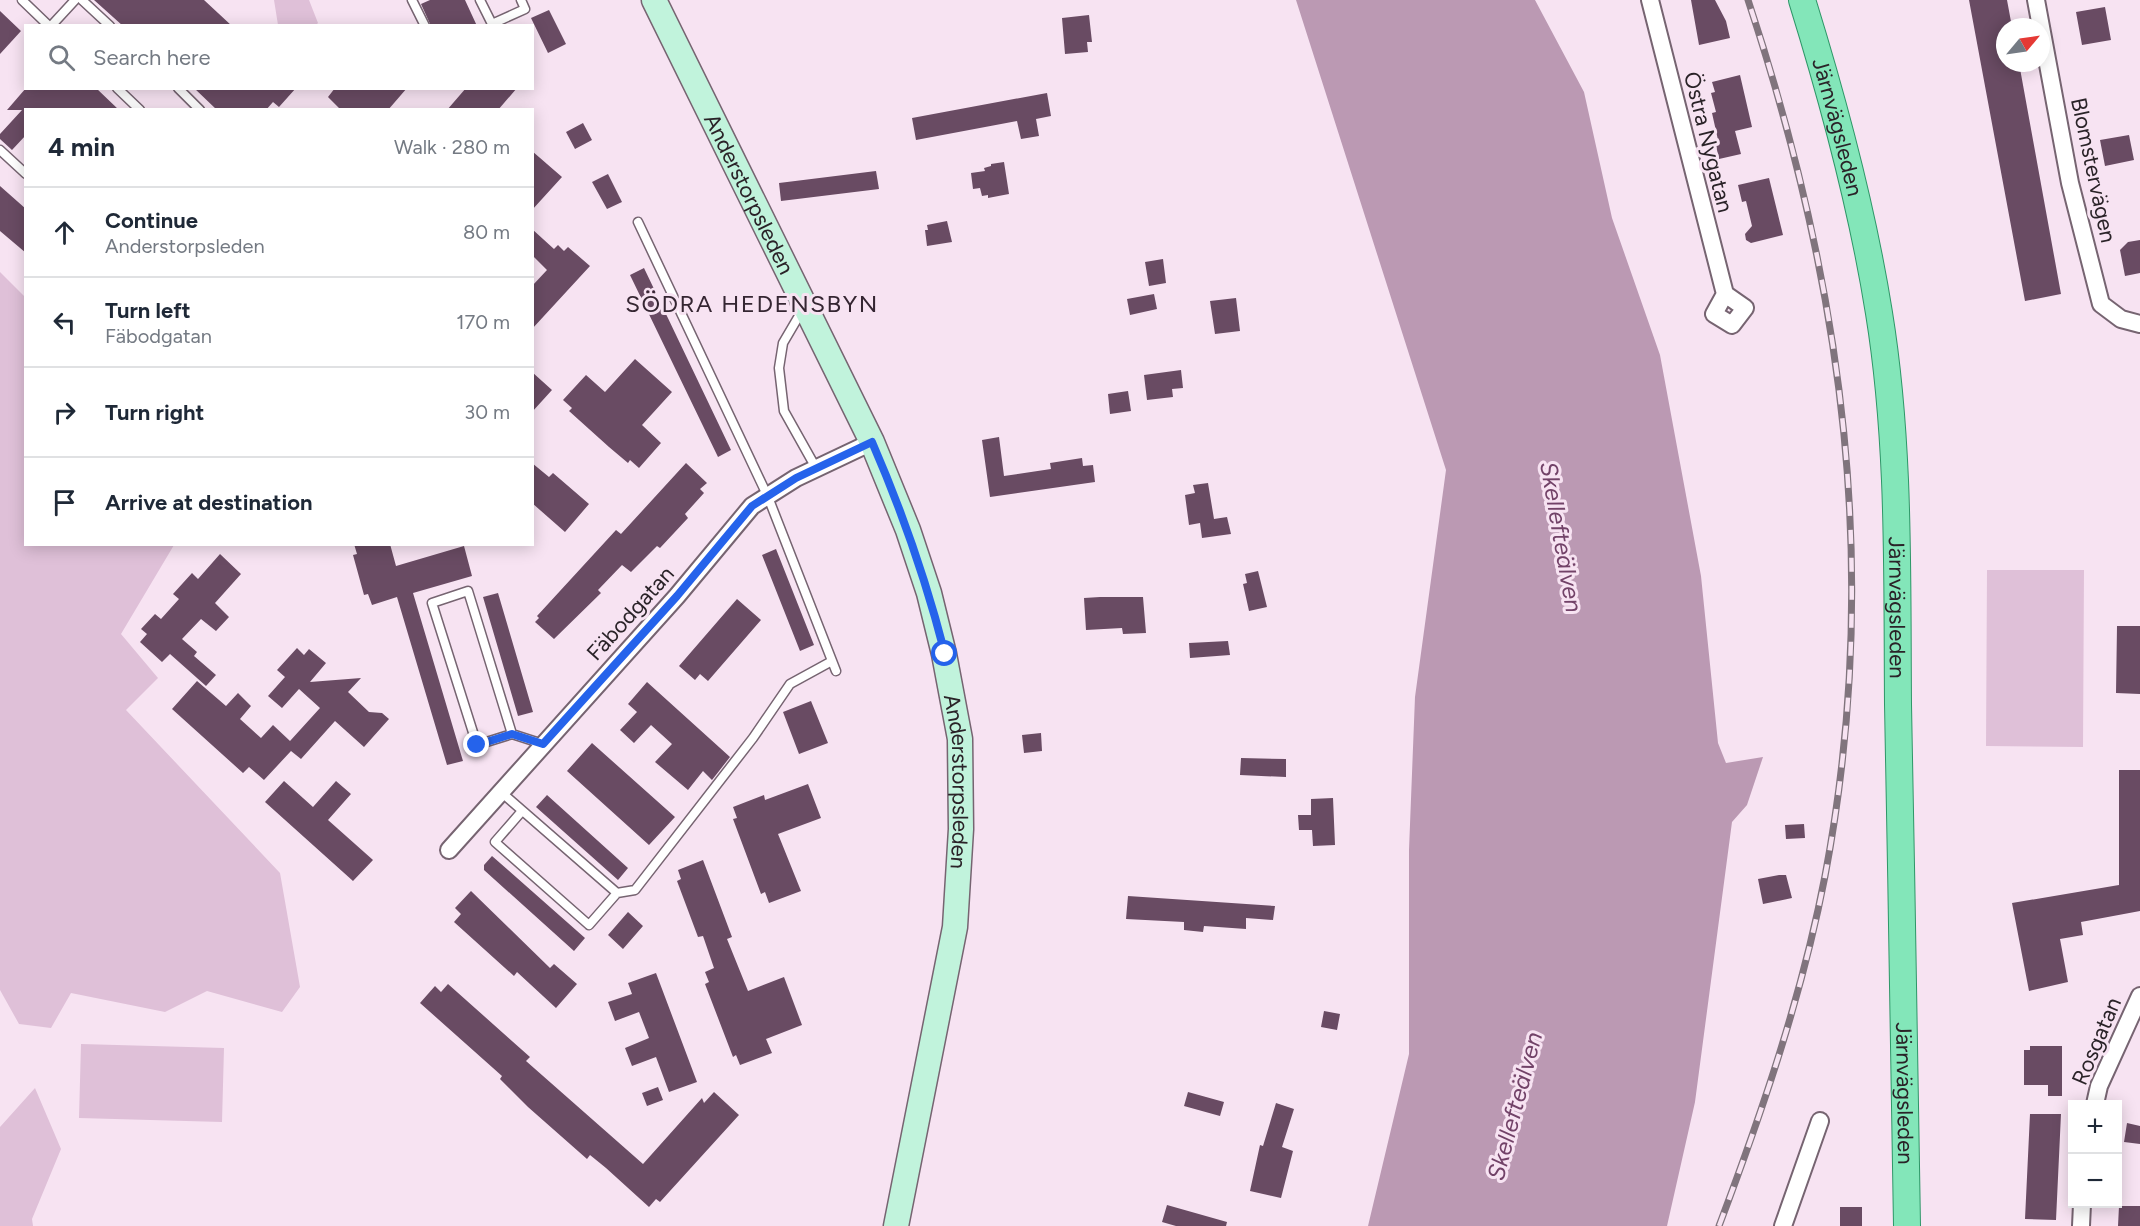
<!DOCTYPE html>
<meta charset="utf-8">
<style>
:root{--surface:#fff;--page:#f2f2f3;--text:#1f2937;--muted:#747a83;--line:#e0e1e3}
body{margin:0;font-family:Figtree,sans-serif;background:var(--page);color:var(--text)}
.controls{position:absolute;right:18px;bottom:18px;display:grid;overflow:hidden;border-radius:0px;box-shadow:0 3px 15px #0003}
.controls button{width:54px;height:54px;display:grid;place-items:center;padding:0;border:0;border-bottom:2px solid var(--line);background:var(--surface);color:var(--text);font:30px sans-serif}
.compass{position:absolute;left:1996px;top:18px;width:54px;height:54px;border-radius:50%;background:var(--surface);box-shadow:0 3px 15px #0003;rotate:61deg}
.stop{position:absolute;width:18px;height:18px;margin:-14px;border:4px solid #2563eb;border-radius:50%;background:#fff}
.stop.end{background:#2563eb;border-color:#fff;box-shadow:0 2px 6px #0008}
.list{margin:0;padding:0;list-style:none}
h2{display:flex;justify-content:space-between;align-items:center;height:78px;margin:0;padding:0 24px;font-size:26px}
h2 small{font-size:20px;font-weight:400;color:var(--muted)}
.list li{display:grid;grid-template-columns:39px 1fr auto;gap:18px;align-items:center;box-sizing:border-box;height:90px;padding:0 24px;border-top:2px solid var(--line)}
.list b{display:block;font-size:22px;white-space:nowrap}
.list p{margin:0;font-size:20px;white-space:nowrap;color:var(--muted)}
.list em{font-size:20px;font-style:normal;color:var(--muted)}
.icon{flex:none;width:33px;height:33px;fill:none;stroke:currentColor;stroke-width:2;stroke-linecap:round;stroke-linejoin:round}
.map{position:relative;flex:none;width:2140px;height:1226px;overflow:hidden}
.search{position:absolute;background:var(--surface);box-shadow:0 3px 15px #0003;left:24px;top:24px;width:510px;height:66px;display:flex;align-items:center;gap:15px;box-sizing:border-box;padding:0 21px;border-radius:0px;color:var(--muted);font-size:22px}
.panel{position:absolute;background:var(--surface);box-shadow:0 3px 15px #0003;left:24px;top:108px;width:510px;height:438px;border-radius:0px}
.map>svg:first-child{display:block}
.green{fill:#dfc0d8}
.water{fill:#bb99b3}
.building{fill:#694b63}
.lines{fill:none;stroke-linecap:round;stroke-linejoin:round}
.lane-casing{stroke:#766471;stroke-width:11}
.street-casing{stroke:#766471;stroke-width:20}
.secondary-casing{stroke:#766471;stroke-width:27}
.primary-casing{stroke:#2e9768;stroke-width:28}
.lane{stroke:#fff;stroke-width:8}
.street{stroke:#fff;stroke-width:16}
.secondary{stroke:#c1f3dc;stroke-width:24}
.primary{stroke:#83e6b9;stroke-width:26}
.rail-casing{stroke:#80747d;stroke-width:7}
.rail{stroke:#f7e3f2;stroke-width:4.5;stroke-dasharray:14;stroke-linecap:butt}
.route{stroke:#2563eb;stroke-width:8}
.labels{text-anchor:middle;stroke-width:6;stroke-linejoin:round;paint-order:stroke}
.street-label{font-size:22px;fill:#2a2328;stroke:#f7e3f2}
.neighbourhood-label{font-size:24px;letter-spacing:1.5px;fill:#352632;stroke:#f7e3f2}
.water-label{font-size:24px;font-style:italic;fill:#724268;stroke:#f7e3f2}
</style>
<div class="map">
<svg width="2140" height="1226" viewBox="0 0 2140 1226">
<rect width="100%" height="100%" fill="#f7e3f2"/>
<path class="green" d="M 274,0 L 309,0 L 318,23 L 316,25 L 278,25 Z
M 0,272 L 25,297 L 26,544 L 174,545 L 121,634 L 158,678 L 126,710 L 280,873 L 300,987 L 282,1012 L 207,991 L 165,1012 L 71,993 L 51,1028 L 19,1024 L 0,990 Z
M 1987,570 L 2084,570 L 2083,747 L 1986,746 Z
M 81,1044 L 224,1048 L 222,1122 L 79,1118 Z
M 35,1088 L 61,1149 L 32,1219 L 33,1226 L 0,1226 L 0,1127 Z"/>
<path class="water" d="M 1296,0 L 1535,0 L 1584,92 L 1612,218 L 1660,355 L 1701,576 L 1718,743 L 1726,763 L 1763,757 L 1747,805 L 1732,822 L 1695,1102 L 1667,1226 L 1368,1226 L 1409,1054 L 1409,850 L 1415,697 L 1446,470 Z"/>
<path class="building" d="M 94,0 L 204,0 L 232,26 L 123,26 Z
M 430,0 L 465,0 L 477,26 L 431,26 L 421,4 Z
M 1691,0 L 1715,0 L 1726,21 L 1730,38 L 1699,45 Z
M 1969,0 L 2007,0 L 2012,27 L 2005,27 L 2005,63 L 2019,63 L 2061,294 L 2025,301 Z
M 2105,7 L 2111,40 L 2082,45 L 2076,12 Z
M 549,10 L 566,44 L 548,53 L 531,18 Z
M 0,11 L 21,31 L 0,54 Z
M 1089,15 L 1092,42 L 1087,42 L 1088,52 L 1065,54 L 1062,18 Z
M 1740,75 L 1752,127 L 1735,131 L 1741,154 L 1719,159 L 1715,141 L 1718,140 L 1712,113 L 1716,112 L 1711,93 L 1715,92 L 1712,82 Z
M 26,88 L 96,88 L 119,110 L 26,110 L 26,135 L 12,150 L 0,139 L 0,134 L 22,110 L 7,110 Z
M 194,88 L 296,88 L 279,107 L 273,102 L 266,110 L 217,110 Z
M 335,88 L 407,88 L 388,110 L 341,110 L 328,97 Z
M 466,88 L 517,88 L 498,110 L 447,110 Z
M 1047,93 L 1051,116 L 1036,119 L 1039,136 L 1021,139 L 1017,121 L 916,140 L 912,118 Z
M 583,123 L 592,140 L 575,149 L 566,132 Z
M 2129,135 L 2134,160 L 2105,166 L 2100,140 Z
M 532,151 L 562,177 L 532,210 Z
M 1004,162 L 1009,194 L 988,198 L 988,195 L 982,196 L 980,188 L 973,189 L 971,173 L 985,171 L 984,168 L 991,166 L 991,164 Z
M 876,171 L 879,189 L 781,201 L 779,183 Z
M 608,174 L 622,202 L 607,209 L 592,182 Z
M 1769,178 L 1783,235 L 1751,243 L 1746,240 L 1745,234 L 1752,226 L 1746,201 L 1742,202 L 1738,185 Z
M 0,186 L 26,209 L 26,253 L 0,231 Z
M 947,221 L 952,242 L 927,246 L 925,230 L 928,230 L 927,225 Z
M 532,229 L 554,249 L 558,245 L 564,251 L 568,247 L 590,266 L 532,329 L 532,286 L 547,270 L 532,255 Z
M 2140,240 L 2140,273 L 2125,276 L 2120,250 L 2128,242 Z
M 1163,259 L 1166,283 L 1149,286 L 1145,262 Z
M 644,268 L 731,450 L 718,457 L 630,275 Z
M 1154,294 L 1157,309 L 1130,315 L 1127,299 Z
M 1236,298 L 1240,331 L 1215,334 L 1210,301 Z
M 635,359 L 672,392 L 642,425 L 661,443 L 639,468 L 630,460 L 628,463 L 609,447 L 569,411 L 572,408 L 563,400 L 586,375 L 605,392 Z
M 1181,370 L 1183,388 L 1172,389 L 1173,397 L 1147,400 L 1144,375 Z
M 532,372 L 552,390 L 532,412 Z
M 1128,391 L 1131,411 L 1110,414 L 1108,394 Z
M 999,437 L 1004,476 L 1051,469 L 1050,463 L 1082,458 L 1083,466 L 1093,465 L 1095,482 L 990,497 L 982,440 Z
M 532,463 L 549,477 L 553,473 L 589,504 L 565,532 L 532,503 Z
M 686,463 L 707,483 L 700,489 L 704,493 L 685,514 L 688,518 L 660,548 L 657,546 L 631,572 L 622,565 L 598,590 L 601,593 L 554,639 L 535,622 L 539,618 L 537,616 L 616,530 L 621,534 Z
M 1208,483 L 1214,519 L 1227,517 L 1231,534 L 1202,538 L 1200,523 L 1189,525 L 1185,495 L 1195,493 L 1193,485 Z
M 354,544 L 390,544 L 396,566 L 464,546 L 472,576 L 413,593 L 463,761 L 447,765 L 397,597 L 372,605 L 368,594 L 364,595 L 353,555 L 357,554 Z
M 776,549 L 814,645 L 800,651 L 762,555 Z
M 220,554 L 241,574 L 215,603 L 229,617 L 216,631 L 201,619 L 182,639 L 197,652 L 194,656 L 216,675 L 206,686 L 170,654 L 162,662 L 140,642 L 147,634 L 141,629 L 155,614 L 161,619 L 179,599 L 173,594 L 192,573 L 198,579 Z
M 1258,571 L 1267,607 L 1249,611 L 1243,584 L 1247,583 L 1245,574 Z
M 498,593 L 533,712 L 518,716 L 483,597 Z
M 1100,597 L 1143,597 L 1146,633 L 1123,634 L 1122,628 L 1086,630 L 1084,598 Z
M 737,599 L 761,620 L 708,681 L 700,674 L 695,680 L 679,666 Z
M 2117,626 L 2140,626 L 2140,694 L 2116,693 Z
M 1228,641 L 1230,655 L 1190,658 L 1189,643 Z
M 297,648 L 304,655 L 309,649 L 326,663 L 310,682 L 361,678 L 348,692 L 369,712 L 382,713 L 389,719 L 364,747 L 335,721 L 301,759 L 291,751 L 264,780 L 249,767 L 243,773 L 172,709 L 197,681 L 226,706 L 238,693 L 251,706 L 240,719 L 261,738 L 273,725 L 290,741 L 320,708 L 299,689 L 282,708 L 268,696 L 285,677 L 277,670 Z
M 647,682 L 730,757 L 712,780 L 703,771 L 688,790 L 655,762 L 672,744 L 651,725 L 634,743 L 620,730 L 637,712 L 628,704 Z
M 811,701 L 828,743 L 799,754 L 783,712 Z
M 1041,733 L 1042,751 L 1024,753 L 1022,735 Z
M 592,743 L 675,817 L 649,845 L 567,771 Z
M 1241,758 L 1286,759 L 1286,777 L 1240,775 Z
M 2119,770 L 2140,770 L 2140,911 L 2081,922 L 2083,935 L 2060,939 L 2068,982 L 2029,991 L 2012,903 L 2119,885 Z
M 284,781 L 313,807 L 336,781 L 351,794 L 328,820 L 373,860 L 353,881 L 265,802 Z
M 808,784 L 821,818 L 778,834 L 801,891 L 769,903 L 765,892 L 761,894 L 733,819 L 737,818 L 733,807 L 764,795 L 765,800 Z
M 547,795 L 628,868 L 618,880 L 536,807 Z
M 1333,798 L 1335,845 L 1313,846 L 1312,830 L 1299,830 L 1298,815 L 1311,815 L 1311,799 Z
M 1804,824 L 1805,838 L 1786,839 L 1785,825 Z
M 492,856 L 585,938 L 574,951 L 484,870 L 484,865 Z
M 703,860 L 732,937 L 727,939 L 748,991 L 784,977 L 802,1025 L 766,1039 L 772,1053 L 740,1065 L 736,1055 L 733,1057 L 705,984 L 709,982 L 705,972 L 714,968 L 703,936 L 698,937 L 677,881 L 681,879 L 678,870 Z
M 1779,875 L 1786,875 L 1792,898 L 1763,904 L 1758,879 Z
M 471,891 L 550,968 L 554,964 L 577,984 L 556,1008 L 517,972 L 514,976 L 454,922 L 461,914 L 455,908 Z
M 1128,896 L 1275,906 L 1273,920 L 1246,918 L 1246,929 L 1204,926 L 1203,932 L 1184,930 L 1184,922 L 1126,919 Z
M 628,912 L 643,926 L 623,949 L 608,935 Z
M 656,973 L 697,1082 L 669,1092 L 656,1057 L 632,1066 L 625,1048 L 649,1038 L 639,1012 L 615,1021 L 608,1002 L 632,994 L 628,983 Z
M 448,984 L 530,1057 L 526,1061 L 643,1164 L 702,1098 L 704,1103 L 714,1092 L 739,1115 L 660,1202 L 656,1199 L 649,1207 L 606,1168 L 590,1155 L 587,1159 L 528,1107 L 500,1079 L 502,1076 L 420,1003 L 435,986 L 441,992 Z
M 1324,1011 L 1340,1014 L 1337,1030 L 1321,1027 Z
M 2030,1046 L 2062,1046 L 2062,1096 L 2048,1096 L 2048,1085 L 2024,1085 L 2024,1050 L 2030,1050 Z
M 658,1087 L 663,1100 L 647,1106 L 642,1093 Z
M 1188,1092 L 1224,1102 L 1220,1116 L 1184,1106 Z
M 1276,1103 L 1294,1109 L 1282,1147 L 1293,1151 L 1281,1198 L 1250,1191 L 1260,1145 L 1263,1146 Z
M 2030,1114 L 2061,1114 L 2056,1220 L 2025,1219 Z
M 2127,1123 L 2140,1126 L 2140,1144 L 2124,1142 Z
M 1167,1205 L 1227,1222 L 1226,1226 L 1176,1226 L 1162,1222 Z
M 2119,1206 L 2140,1206 L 2140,1226 L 2118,1226 Z
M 1840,1207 L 1862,1207 L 1862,1226 L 1840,1226 Z"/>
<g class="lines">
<defs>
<path id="lane" d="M 22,0 L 49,26
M 82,0 L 110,26
M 412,0 L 425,26
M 480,0 L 492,24 L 525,9 L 521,0
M 51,26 L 75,0
M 117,88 L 140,110
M 178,88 L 200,110
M 0,150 L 26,174
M 638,222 L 768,497 L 836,671
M 803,309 L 783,343 L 779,368 L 784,411 L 816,468
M 512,734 L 477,745 L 432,603 L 468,591 L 512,734 L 543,744
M 501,792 L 617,893 L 589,925 L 495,842 L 522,811
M 617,893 L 635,890 L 753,738 L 790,684 L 832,661"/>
<path id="street" d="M 1650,0 L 1725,294 L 1745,308 L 1732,325 L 1714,314 L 1725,294
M 2036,0 L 2070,183 L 2101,304 L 2121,319 L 2140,324
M 449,850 L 677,596 L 752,506 L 796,478 L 872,442
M 2095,1104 L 2099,1086 L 2140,996
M 1783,1226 L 1820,1121
M 2081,1226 L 2082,1204"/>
<g id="secondary">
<path id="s1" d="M 654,0 L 872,442 L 908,530 L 929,593 L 944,654 L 960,739 L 961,829 L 955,927 L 896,1226"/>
</g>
<g id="primary">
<path id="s2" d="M 1802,0 C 1834,103 1862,206 1879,313 C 1900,442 1897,574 1898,704 C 1901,878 1905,1052 1907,1226"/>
</g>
</defs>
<use href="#lane" class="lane-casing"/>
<use href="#street" class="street-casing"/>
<use href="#secondary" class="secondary-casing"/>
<use href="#primary" class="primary-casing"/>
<use href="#lane" class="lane"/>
<use href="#street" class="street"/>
<use href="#secondary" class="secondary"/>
<use href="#primary" class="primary"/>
<defs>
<path id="rail" d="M 1719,1226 C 1762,1112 1802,996 1825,876 C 1882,575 1844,289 1748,0"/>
</defs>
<use href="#rail" class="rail-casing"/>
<use href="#rail" class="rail"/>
</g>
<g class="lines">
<path class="route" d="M 477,745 L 512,734 L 543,744 L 677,596 L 752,506 L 796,478 L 872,442 C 902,511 926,580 945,654"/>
</g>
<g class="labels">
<g class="street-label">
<text dy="8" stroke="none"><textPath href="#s2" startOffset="132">Järnvägsleden</textPath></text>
<text transform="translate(1709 142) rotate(76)" y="8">Östra Nygatan</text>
<text transform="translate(2094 170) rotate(78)" y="8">Blomstervägen</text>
<text dy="8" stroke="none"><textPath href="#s1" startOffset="216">Anderstorpsleden</textPath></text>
<text dy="8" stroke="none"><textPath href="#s2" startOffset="618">Järnvägsleden</textPath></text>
<text transform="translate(630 613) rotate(-48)" y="8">Fäbodgatan</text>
<text dy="8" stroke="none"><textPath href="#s1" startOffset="846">Anderstorpsleden</textPath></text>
<text transform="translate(2096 1041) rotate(-67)" y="8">Rosgatan</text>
<text dy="8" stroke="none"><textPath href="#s2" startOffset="1104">Järnvägsleden</textPath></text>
</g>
<g class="neighbourhood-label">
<text x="752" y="312">SÖDRA HEDENSBYN</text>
</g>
<g class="water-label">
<text transform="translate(1561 537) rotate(80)" y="8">Skellefteälven</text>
<text transform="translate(1515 1106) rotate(-75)" y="8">Skellefteälven</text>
</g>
</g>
</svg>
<div class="controls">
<button>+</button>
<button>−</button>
</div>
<svg class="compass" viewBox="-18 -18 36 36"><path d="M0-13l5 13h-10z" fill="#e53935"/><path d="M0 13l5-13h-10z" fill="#747a83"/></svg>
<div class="stop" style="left:945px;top:654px"></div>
<div class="stop end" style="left:477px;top:745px"></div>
<div class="search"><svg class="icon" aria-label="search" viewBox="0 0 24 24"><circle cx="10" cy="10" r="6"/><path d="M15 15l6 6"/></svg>Search here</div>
<section class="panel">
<h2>4 min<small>Walk · 280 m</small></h2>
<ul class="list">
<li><svg class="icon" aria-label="ahead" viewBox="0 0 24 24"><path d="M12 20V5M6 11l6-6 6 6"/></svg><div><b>Continue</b><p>Anderstorpsleden</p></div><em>80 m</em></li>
<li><svg class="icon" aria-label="left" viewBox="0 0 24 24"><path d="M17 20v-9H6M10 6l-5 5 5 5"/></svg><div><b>Turn left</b><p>Fäbodgatan</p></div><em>170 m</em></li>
<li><svg class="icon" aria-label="right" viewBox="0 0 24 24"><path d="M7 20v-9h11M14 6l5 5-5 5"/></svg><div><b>Turn right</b></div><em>30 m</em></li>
<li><svg class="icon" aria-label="arrive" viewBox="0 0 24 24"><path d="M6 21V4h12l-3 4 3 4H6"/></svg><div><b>Arrive at destination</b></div></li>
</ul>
</section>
</div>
